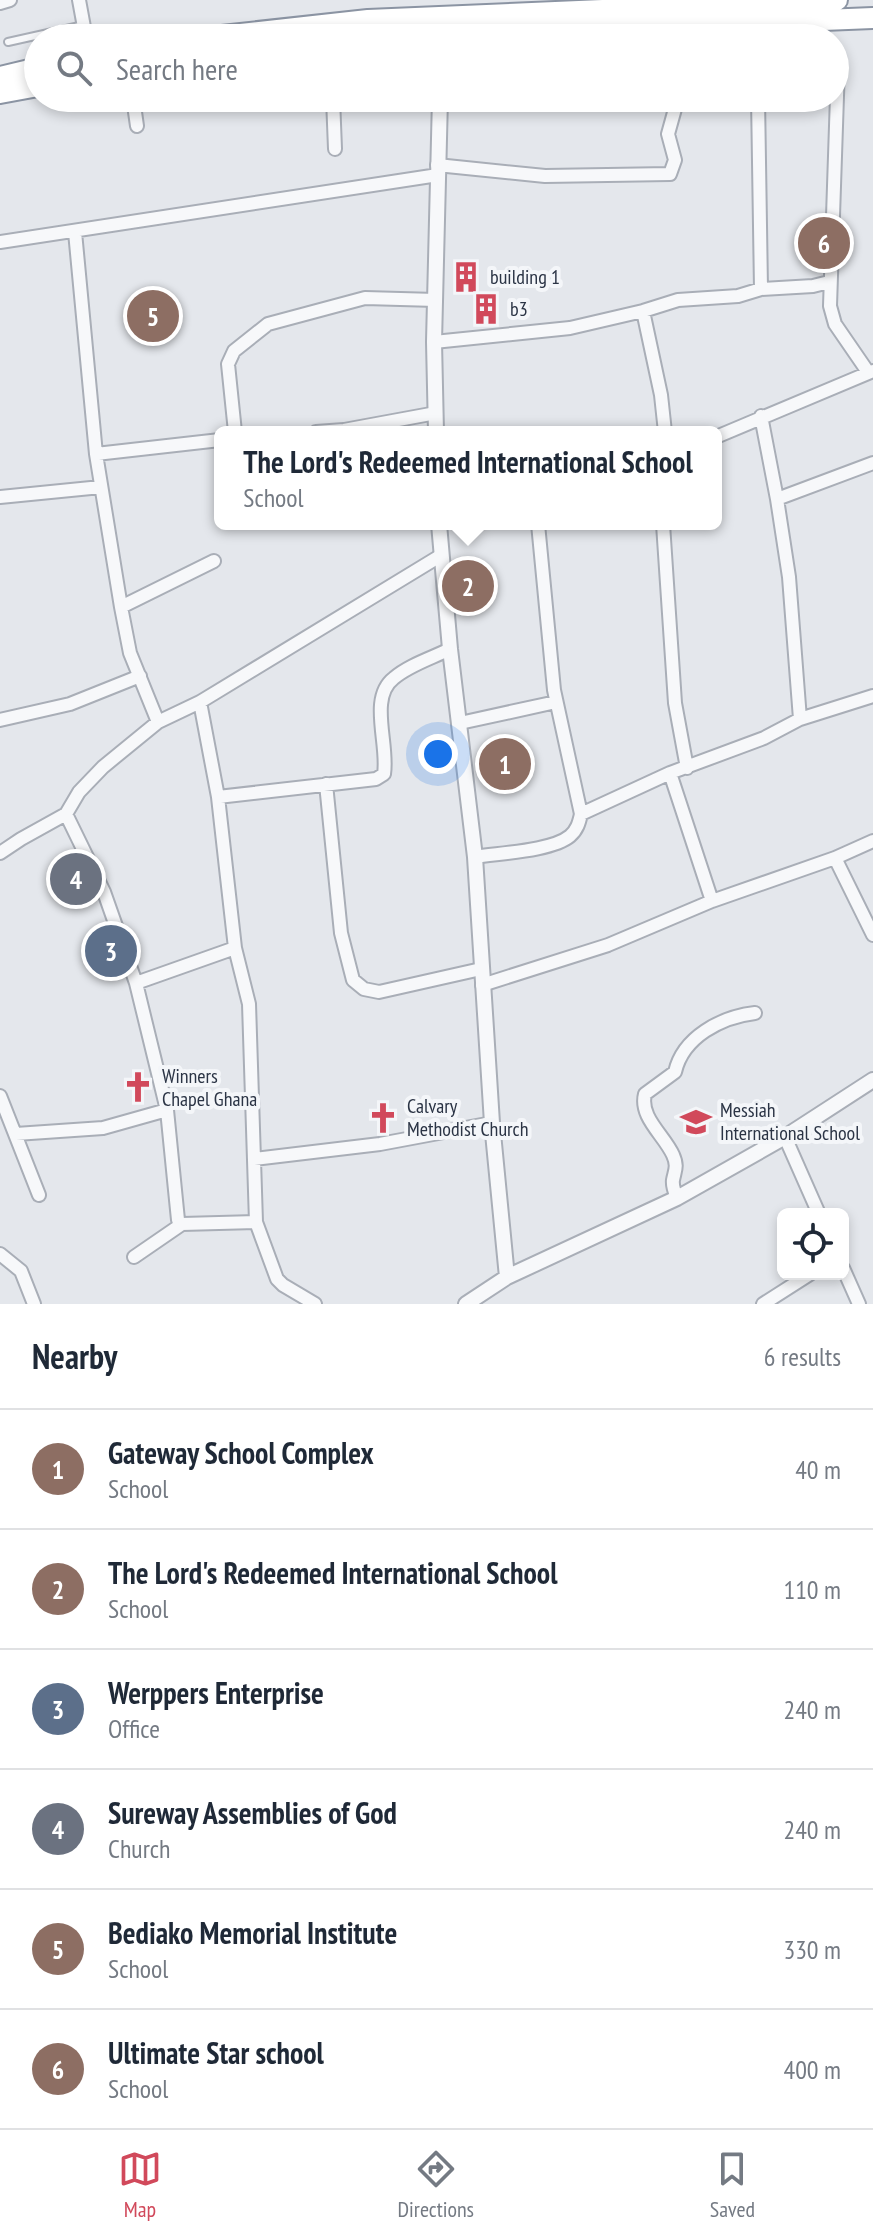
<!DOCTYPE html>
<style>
:root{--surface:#fff;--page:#f6f6f7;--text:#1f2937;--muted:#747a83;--line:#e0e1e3;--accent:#d1495b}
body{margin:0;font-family:"PT Sans Narrow",sans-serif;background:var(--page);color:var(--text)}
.controls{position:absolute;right:24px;bottom:24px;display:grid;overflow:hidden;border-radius:12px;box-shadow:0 4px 12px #0003}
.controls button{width:72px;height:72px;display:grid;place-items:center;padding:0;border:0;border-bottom:2px solid var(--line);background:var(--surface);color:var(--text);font:40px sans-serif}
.you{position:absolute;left:438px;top:754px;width:28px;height:28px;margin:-20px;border:6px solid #fff;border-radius:50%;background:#1a73e8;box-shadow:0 0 0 12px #1a73e833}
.badge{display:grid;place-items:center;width:52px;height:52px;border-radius:50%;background:var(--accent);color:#fff;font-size:26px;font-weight:700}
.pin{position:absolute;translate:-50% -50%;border:4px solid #fff;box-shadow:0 2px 8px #0006}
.popup{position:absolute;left:214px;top:426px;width:508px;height:104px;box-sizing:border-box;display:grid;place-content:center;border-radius:12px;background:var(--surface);filter:drop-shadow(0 2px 6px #0005);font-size:26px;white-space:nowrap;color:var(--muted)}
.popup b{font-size:30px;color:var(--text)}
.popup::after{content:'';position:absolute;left:50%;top:100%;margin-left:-16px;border:16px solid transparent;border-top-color:var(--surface)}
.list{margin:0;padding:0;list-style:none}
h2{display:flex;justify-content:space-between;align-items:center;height:104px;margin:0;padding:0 32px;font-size:34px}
h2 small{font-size:26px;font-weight:400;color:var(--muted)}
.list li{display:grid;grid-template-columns:52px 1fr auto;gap:24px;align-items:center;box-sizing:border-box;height:120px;padding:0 32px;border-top:2px solid var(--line)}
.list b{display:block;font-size:30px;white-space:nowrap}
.list p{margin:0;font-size:26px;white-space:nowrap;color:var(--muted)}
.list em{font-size:26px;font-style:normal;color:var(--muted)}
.icon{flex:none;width:44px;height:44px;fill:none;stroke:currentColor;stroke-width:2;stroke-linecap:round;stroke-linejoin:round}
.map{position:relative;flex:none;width:873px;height:1304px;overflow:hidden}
.search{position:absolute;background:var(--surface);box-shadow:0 4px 12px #0003;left:24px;right:24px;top:24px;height:88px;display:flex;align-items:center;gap:20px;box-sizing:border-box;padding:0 28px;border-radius:44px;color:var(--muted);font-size:30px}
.sheet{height:824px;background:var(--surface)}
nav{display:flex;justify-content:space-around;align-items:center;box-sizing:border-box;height:112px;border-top:2px solid var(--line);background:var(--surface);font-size:22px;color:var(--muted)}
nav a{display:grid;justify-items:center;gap:4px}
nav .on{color:var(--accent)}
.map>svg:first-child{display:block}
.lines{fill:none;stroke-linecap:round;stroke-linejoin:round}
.service-casing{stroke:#a9aeb7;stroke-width:10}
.minor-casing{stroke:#a9aeb7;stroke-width:16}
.tertiary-casing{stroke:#a9aeb7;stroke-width:18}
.trunk-casing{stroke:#8b94a3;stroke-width:24}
.service{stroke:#f7f8fa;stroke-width:6}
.minor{stroke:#f7f8fa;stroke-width:12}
.tertiary{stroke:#f7f8fa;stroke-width:14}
.trunk{stroke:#fff;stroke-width:20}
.labels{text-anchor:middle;stroke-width:8;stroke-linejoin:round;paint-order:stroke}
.poi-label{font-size:20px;fill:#2b3445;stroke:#f4f6f9;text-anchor:start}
</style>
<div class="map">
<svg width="873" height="1304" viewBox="0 0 873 1304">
<rect width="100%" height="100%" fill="#e4e7ec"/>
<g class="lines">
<defs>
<path id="service" d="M 8,42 L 84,25"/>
<path id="minor" d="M 79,0 L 86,38
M 0,3 L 10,0
M 803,23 L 816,38
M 835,53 L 838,66 L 830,306 L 835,324 L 868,372
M 133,98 L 137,126
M 333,98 L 335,149
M 758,98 L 761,289
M 437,165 L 545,176 L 670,174 L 675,160 L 668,134 L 678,98
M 75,232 L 96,454 L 121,607 L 130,653 L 158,722
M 0,242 L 438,175
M 643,311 L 661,395 L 665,432
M 434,342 L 570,328 L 643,311 L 678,300 L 738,296 L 761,289 L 813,286 L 829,282
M 761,416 L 777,499 L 789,577 L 800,719
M 235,432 L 228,364 L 234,351 L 268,324 L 365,298 L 436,300
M 316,432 L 344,430 L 436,413
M 716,437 L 873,371
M 96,454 L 220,440
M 0,497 L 101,487
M 777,499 L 873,463
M 538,524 L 554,690 L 581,814
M 663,524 L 675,703 L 687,768
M 121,607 L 214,561
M 200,702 L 218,797 L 235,948 L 249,1004 L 256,1222 L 277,1279 L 283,1285 L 315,1304
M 0,720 L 70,704 L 140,676
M 460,723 L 556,702
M 670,773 L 712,901
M 326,784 L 341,933 L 353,980 L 364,989 L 379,992 L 481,969
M 218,797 L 376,779 L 384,774 C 389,744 368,698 394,678 C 409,665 432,658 450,649
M 66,814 L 104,892 L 136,983 L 167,1110 L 178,1220 L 182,1224 L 256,1222
M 0,853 L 21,839 L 66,814 L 79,792 L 103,767 L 158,722 L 200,702 L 440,556
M 475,857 C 499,853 552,851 570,836 C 577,830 579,823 581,814 L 670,773 L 764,738 L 800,719 L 873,696
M 835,858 L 873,935
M 136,983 L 235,948
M 482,985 L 608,945 L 712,901 L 835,858 L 873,841
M 0,1096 L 39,1195
M 16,1134 L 103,1128 L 167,1110
M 785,1137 L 819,1214
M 254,1159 L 380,1144 L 492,1123
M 677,1198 C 675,1193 672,1186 673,1180 C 675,1170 678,1166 673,1155 C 664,1135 639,1117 645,1094 L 675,1072 C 683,1037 721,1017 755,1013
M 0,1254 L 21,1271 L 34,1304
M 134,1257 L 182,1224
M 843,1268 L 859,1304
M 763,1304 L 810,1274"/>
<path id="tertiary" d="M 436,432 L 434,342 L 440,98
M 439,524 L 450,649 L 475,857 L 492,1123 L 507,1277 L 466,1304
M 507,1277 L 677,1198 L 785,1137 L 873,1080"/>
<path id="trunk" d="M 203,38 L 368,20 L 837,0
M 384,38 L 873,18
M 0,77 L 38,68
M 0,93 L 38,86"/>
</defs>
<use href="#service" class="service-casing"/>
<use href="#minor" class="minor-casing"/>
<use href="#tertiary" class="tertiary-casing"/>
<use href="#trunk" class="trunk-casing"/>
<use href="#service" class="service"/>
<use href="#minor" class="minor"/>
<use href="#tertiary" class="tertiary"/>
<use href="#trunk" class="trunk"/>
</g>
<defs>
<symbol id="building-bare" viewBox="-9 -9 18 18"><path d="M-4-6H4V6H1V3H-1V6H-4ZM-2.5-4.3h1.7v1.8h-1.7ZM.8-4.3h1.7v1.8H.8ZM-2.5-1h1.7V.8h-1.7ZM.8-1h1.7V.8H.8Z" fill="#d1495b" stroke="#f4f6f9" stroke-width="2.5" paint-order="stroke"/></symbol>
<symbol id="church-bare" viewBox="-9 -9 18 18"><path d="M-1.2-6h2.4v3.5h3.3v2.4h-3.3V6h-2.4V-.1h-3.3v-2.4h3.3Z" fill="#d1495b" stroke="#f4f6f9" stroke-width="2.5" paint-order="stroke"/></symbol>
<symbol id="school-bare" viewBox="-9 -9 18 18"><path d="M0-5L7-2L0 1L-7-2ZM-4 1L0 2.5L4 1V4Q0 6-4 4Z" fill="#d1495b" stroke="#f4f6f9" stroke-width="2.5" paint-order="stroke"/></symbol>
</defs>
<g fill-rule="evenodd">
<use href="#building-bare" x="444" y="255" width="44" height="44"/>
<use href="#building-bare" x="464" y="287" width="44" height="44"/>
<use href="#church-bare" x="116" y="1065" width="44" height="44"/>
<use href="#church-bare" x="361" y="1096" width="44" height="44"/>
<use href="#school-bare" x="674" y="1100" width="44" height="44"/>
</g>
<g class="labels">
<g class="poi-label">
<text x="490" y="284">building 1</text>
<text x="510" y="316">b3</text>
<text x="162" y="1083">Winners<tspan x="162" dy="23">Chapel Ghana</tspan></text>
<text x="407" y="1113">Calvary<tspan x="407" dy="23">Methodist Church</tspan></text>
<text x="720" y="1117">Messiah<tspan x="720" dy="23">International School</tspan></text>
</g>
</g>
</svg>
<div class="controls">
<button><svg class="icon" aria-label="locate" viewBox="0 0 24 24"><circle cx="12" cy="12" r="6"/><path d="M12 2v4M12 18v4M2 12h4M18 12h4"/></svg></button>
</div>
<div class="you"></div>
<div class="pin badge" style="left:505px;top:764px;background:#8d6e63">1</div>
<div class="pin badge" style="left:468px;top:586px;background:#8d6e63">2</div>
<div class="popup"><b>The Lord's Redeemed International School</b>School</div>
<div class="pin badge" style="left:111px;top:951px;background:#5c6f8a">3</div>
<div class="pin badge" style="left:76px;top:879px;background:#6b7280">4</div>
<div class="pin badge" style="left:153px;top:316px;background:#8d6e63">5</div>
<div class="pin badge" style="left:824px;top:243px;background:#8d6e63">6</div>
<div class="search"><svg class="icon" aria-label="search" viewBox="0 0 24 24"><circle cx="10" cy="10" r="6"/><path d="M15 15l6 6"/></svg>Search here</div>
</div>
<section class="sheet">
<h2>Nearby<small>6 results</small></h2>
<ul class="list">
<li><span class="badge" style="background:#8d6e63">1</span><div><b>Gateway School Complex</b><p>School</p></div><em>40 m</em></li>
<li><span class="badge" style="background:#8d6e63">2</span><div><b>The Lord's Redeemed International School</b><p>School</p></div><em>110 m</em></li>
<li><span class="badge" style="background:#5c6f8a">3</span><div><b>Werppers Enterprise</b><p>Office</p></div><em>240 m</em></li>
<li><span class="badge" style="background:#6b7280">4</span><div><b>Sureway Assemblies of God</b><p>Church</p></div><em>240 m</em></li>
<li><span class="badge" style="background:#8d6e63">5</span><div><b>Bediako Memorial Institute</b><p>School</p></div><em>330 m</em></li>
<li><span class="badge" style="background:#8d6e63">6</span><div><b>Ultimate Star school</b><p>School</p></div><em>400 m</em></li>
</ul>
</section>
<nav>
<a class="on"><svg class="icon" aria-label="map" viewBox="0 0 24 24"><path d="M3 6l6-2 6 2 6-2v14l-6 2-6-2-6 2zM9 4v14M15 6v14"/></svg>Map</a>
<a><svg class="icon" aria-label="directions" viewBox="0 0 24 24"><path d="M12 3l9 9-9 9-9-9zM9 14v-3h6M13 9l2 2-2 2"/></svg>Directions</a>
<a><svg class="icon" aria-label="saved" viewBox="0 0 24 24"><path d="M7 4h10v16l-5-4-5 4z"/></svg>Saved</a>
</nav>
